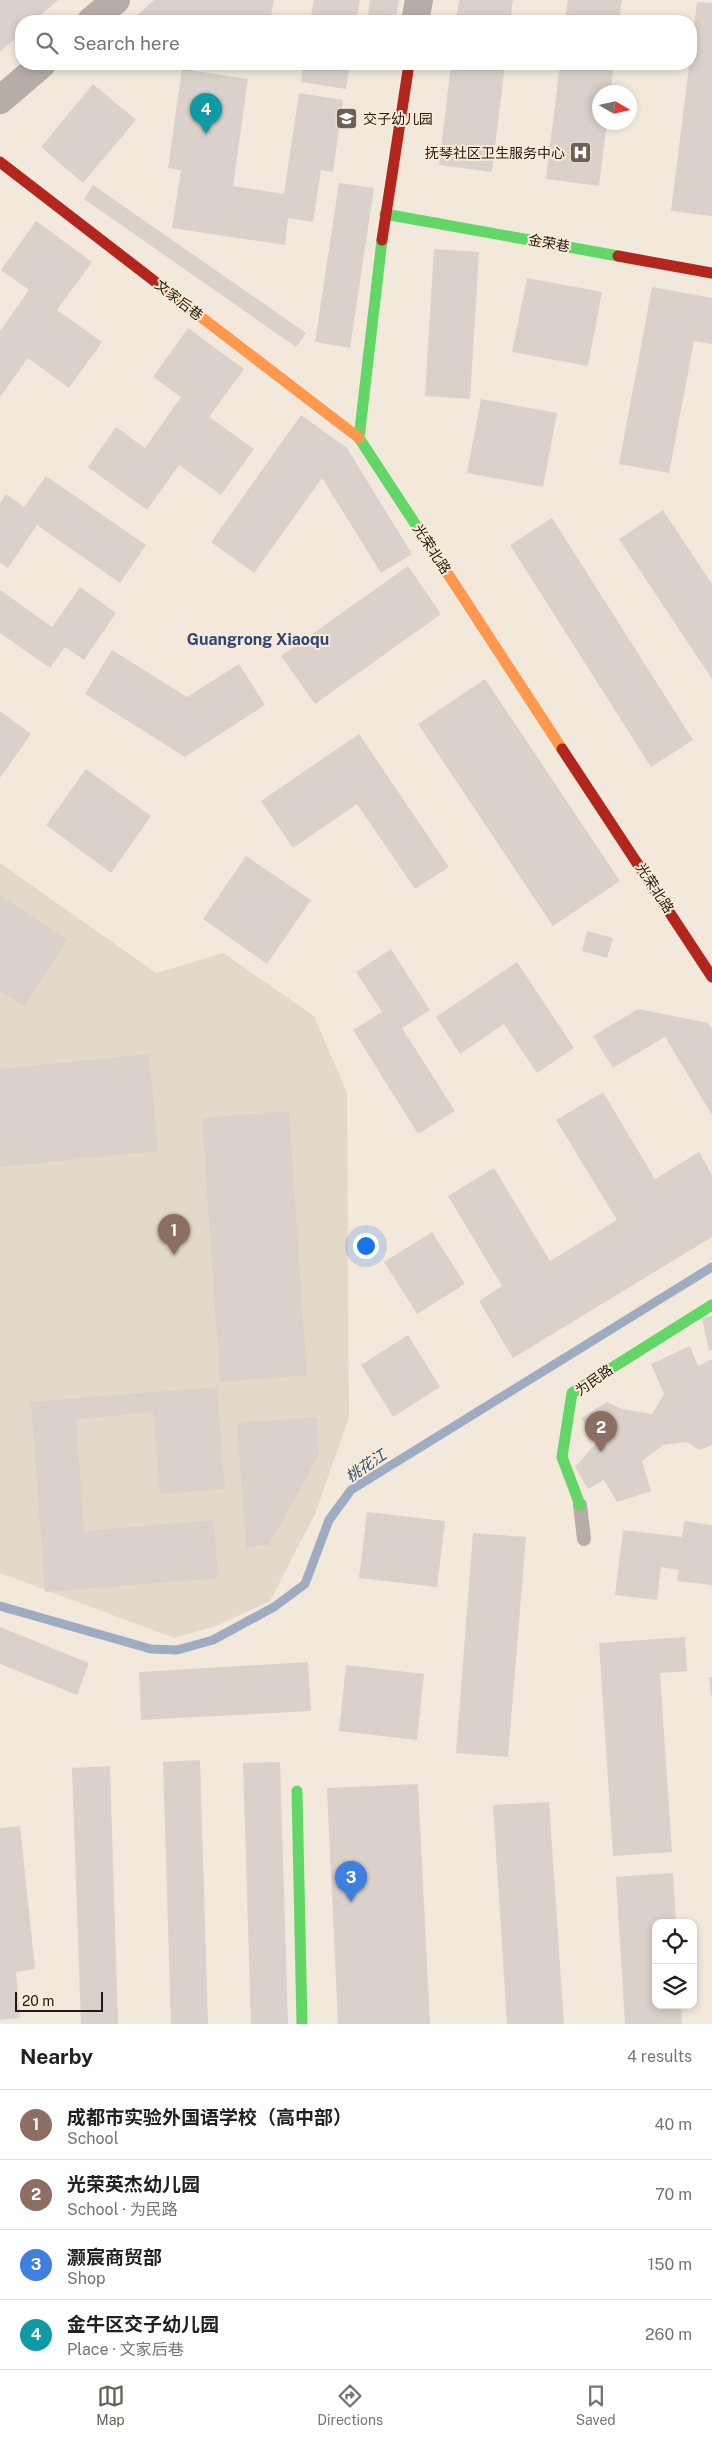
<!DOCTYPE html>
<meta charset="utf-8">
<style>
:root{--surface:#fff;--page:#f6f6f6;--text:#202124;--muted:#757577;--line:#e0e0e0;--accent:#6a6259}
body{margin:0;font-family:"Public Sans","Noto Sans SC",sans-serif;background:var(--page);color:var(--text)}
.controls{position:absolute;right:15px;bottom:15px;display:grid;overflow:hidden;border-radius:10px;box-shadow:0 2px 8px #0003}
.controls button{width:45px;height:45px;display:grid;place-items:center;padding:0;border:0;border-bottom:1px solid var(--line);background:var(--surface);color:var(--text);font:25px sans-serif}
.compass{position:absolute;left:592px;top:85px;width:45px;height:45px;border-radius:50%;background:var(--surface);box-shadow:0 2px 8px #0003;rotate:99deg}
.scale{position:absolute;left:15px;bottom:12px;width:88px;box-sizing:border-box;padding-left:5px;border:2px solid #201a12;border-top:0;font-size:14px;line-height:18px;white-space:nowrap;color:#201a12;-webkit-text-stroke:4px #faebd4;paint-order:stroke}
.you{position:absolute;left:365px;top:1245px;width:18px;height:18px;margin:-12px;border:4px solid #fff;border-radius:50%;background:#1a73e8;box-shadow:0 0 0 8px #1a73e833}
.badge{display:grid;place-items:center;width:32px;height:32px;border-radius:50%;background:var(--accent);color:#fff;font-size:16px;font-weight:700}
.pin{position:absolute;translate:-50% -41px;filter:drop-shadow(0 1px 2px #0008)}
.pin::after{content:'';position:absolute;top:26px;width:18px;height:15px;background:inherit;clip-path:polygon(0 0,100% 0,50% 100%)}
.list{margin:0;padding:0;list-style:none}
h2{display:flex;justify-content:space-between;align-items:center;height:65px;margin:0;padding:0 20px;font-size:21px}
h2 small{font-size:16px;font-weight:400;color:var(--muted)}
.list li{display:grid;grid-template-columns:32px 1fr auto;gap:15px;align-items:center;box-sizing:border-box;height:70px;padding:0 20px;border-top:1px solid var(--line)}
.list b{display:block;font-size:19px;white-space:nowrap}
.list p{margin:0;font-size:16px;white-space:nowrap;color:var(--muted)}
.list em{font-size:16px;font-style:normal;color:var(--muted)}
.icon{flex:none;width:28px;height:28px;fill:none;stroke:currentColor;stroke-width:2;stroke-linecap:round;stroke-linejoin:round}
.map{position:relative;flex:none;width:712px;height:2024px;overflow:hidden}
.search{position:absolute;background:var(--surface);box-shadow:0 2px 8px #0003;left:15px;right:15px;top:15px;height:55px;display:flex;align-items:center;gap:12px;box-sizing:border-box;padding:0 18px;border-radius:20px;color:var(--muted);font-size:19px}
.sheet{height:345px;background:var(--surface)}
nav{display:flex;justify-content:space-around;align-items:center;box-sizing:border-box;height:70px;border-top:1px solid var(--line);background:var(--surface);font-size:14px;color:var(--muted)}
nav a{display:grid;justify-items:center;gap:2px}
nav .on{color:var(--accent)}
.map>svg:first-child{display:block}
.education{fill:#e3d9c8}
.lines{fill:none;stroke-linecap:round;stroke-linejoin:round}
.stream{stroke:#9dacc0;stroke-width:9}
.building{fill:#dad1ca}
.lane{stroke:#b6ada9;stroke-width:14}
.street{stroke:#b6ada9;stroke-width:28}
.fast{stroke:#63d668;stroke-width:11}
.slow{stroke:#ff974d;stroke-width:11}
.jam{stroke:#b3261e;stroke-width:11}
.labels{text-anchor:middle;stroke-width:4;stroke-linejoin:round;paint-order:stroke}
.poi-label{font-size:14px;fill:#201a12;stroke:#faebd4;text-anchor:start}
.street-label{font-size:14px;fill:#201a12;stroke:#faebd4}
.water-label{font-size:15px;font-style:italic;fill:#2c507f;stroke:#faebd4}
.quarter-label{font-size:16px;font-weight:bold;fill:#30447d;stroke:#faebd4}
</style>
<div class="map">
<svg width="712" height="2024" viewBox="0 0 712 2024">
<rect width="100%" height="100%" fill="#f2e9dc"/>
<path class="education" d="M 0,863 L 156,973 L 223,953 L 314,1016 L 347,1093 L 349,1417 L 315,1514 L 270,1601 L 216,1626 L 174,1638 L 0,1573 Z"/>
<g class="lines">
<path class="stream" d="M 0,1606 L 151,1649 L 177,1650 L 213,1640 L 274,1607 L 305,1584 L 329,1520 L 351,1490 L 712,1267"/>
</g>
<path class="building" d="M 0,0 L 58,0 L 34,21 L 21,21 L 21,33 L 0,52 Z
M 154,0 L 274,0 L 270,21 L 131,21 Z
M 314,0 L 360,0 L 356,21 L 310,21 Z
M 370,0 L 399,0 L 395,21 L 367,21 Z
M 459,0 L 513,0 L 510,21 L 456,21 Z
M 568,0 L 622,0 L 619,21 L 565,21 Z
M 697,2 L 712,3 L 712,216 L 671,211 Z
M 303,64 L 350,64 L 346,89 L 301,82 Z
M 451,64 L 505,64 L 492,172 L 439,165 Z
M 560,64 L 614,64 L 610,92 L 600,92 L 600,122 L 607,122 L 599,186 L 546,179 Z
M 182,69 L 248,79 L 233,186 L 284,194 L 299,93 L 343,100 L 333,172 L 321,170 L 313,222 L 288,218 L 285,245 L 172,228 L 181,170 L 168,168 Z
M 93,84 L 136,120 L 83,183 L 41,147 Z
M 339,183 L 374,188 L 350,348 L 315,342 Z
M 93,185 L 306,333 L 296,347 L 84,199 Z
M 36,221 L 92,262 L 57,310 L 102,342 L 69,388 L 28,358 L 0,397 L 0,331 L 29,290 L 1,270 Z
M 434,249 L 479,252 L 470,399 L 425,396 Z
M 527,278 L 602,292 L 588,366 L 512,352 Z
M 652,287 L 712,298 L 712,344 L 694,341 L 669,473 L 619,464 Z
M 188,328 L 244,369 L 209,417 L 254,449 L 221,495 L 179,465 L 147,510 L 88,467 L 116,427 L 145,448 L 181,397 L 153,377 Z
M 481,399 L 557,413 L 543,487 L 467,473 Z
M 301,415 L 347,448 L 412,554 L 381,573 L 322,478 L 254,573 L 211,542 Z
M 46,476 L 146,545 L 120,583 L 37,525 L 8,568 L 0,563 L 0,503 L 6,494 L 24,507 Z
M 663,510 L 712,584 L 712,679 L 619,539 Z
M 552,518 L 693,740 L 651,767 L 510,545 Z
M 408,566 L 441,614 L 315,704 L 281,656 Z
M 80,587 L 116,613 L 84,660 L 65,647 L 50,668 L 0,633 L 0,590 L 52,627 Z
M 112,650 L 187,697 L 239,664 L 265,705 L 185,757 L 85,694 Z
M 485,679 L 620,881 L 553,926 L 418,724 Z
M 0,711 L 31,734 L 0,778 Z
M 359,734 L 449,867 L 415,889 L 357,804 L 293,848 L 261,801 Z
M 86,769 L 151,816 L 111,873 L 46,825 Z
M 246,856 L 311,900 L 267,964 L 203,919 Z
M 0,895 L 67,940 L 24,1007 L 0,991 Z
M 587,931 L 613,938 L 607,958 L 582,951 Z
M 391,949 L 430,1010 L 402,1028 L 455,1111 L 418,1134 L 353,1030 L 382,1012 L 356,972 Z
M 517,962 L 574,1048 L 537,1073 L 504,1024 L 460,1054 L 436,1017 Z
M 638,1009 L 708,1023 L 712,1029 L 712,1115 L 665,1037 L 613,1068 L 593,1036 Z
M 149,1054 L 158,1151 L 0,1167 L 0,1069 Z
M 603,1092 L 655,1179 L 699,1152 L 712,1175 L 712,1237 L 513,1358 L 479,1301 L 502,1286 L 448,1196 L 494,1168 L 550,1261 L 617,1220 L 556,1120 Z
M 289,1111 L 307,1375 L 220,1382 L 202,1118 Z
M 432,1232 L 465,1284 L 417,1314 L 384,1262 Z
M 712,1316 L 712,1350 L 709,1351 L 702,1318 Z
M 408,1335 L 440,1387 L 393,1417 L 361,1365 Z
M 690,1346 L 698,1366 L 712,1359 L 712,1445 L 700,1450 L 686,1442 L 663,1445 L 642,1461 L 651,1491 L 617,1502 L 604,1480 L 588,1489 L 575,1467 L 597,1442 L 581,1418 L 607,1402 L 622,1409 L 652,1414 L 664,1394 L 651,1364 Z
M 217,1387 L 225,1489 L 160,1494 L 153,1412 L 76,1419 L 84,1531 L 214,1520 L 218,1578 L 45,1592 L 31,1402 Z
M 317,1417 L 319,1455 L 269,1545 L 246,1547 L 237,1423 Z
M 367,1512 L 445,1521 L 437,1587 L 359,1578 Z
M 684,1521 L 712,1525 L 712,1585 L 677,1581 L 679,1570 L 661,1567 L 657,1600 L 615,1595 L 623,1530 L 682,1537 Z
M 473,1533 L 526,1537 L 508,1757 L 456,1753 Z
M 0,1627 L 89,1663 L 77,1695 L 0,1664 Z
M 685,1637 L 687,1671 L 660,1673 L 672,1852 L 613,1856 L 599,1643 Z
M 308,1662 L 311,1711 L 141,1720 L 139,1672 Z
M 346,1665 L 424,1674 L 417,1740 L 339,1731 Z
M 709,1677 L 712,1677 L 712,1696 L 711,1696 Z
M 200,1760 L 208,2024 L 171,2024 L 163,1762 Z
M 280,1762 L 288,2024 L 251,2024 L 243,1763 Z
M 110,1766 L 118,2024 L 81,2024 L 72,1768 Z
M 418,1784 L 430,2024 L 338,2024 L 327,1788 Z
M 549,1802 L 564,2024 L 507,2024 L 493,1805 Z
M 20,1826 L 35,1969 L 16,1972 L 20,2018 L 0,2020 L 0,1828 Z
M 673,1873 L 676,1923 L 656,1923 L 656,2005 L 681,2005 L 682,2024 L 625,2024 L 616,1877 Z"/>
<g class="lines">
<path class="lane" d="M 580,1505 L 584,1539"/>
<path class="street" d="M 91,21 L 116,0
M 415,21 L 419,0
M 0,100 L 42,64"/>
<path class="fast" d="M 385,214 L 618,256
M 382,240 L 359,438 L 442,565
M 580,1505 L 562,1457 L 572,1393 L 712,1305
M 297,1791 L 302,2024"/>
<path class="slow" d="M 175,297 L 359,438
M 442,565 L 562,749"/>
<path class="jam" d="M 0,162 L 175,297
M 382,240 L 409,64
M 618,256 L 712,273
M 562,749 L 712,977"/>
</g>
<defs>
<symbol id="school-square" viewBox="-11 -11 22 22"><rect x="-9" y="-9" width="18" height="18" rx="4" fill="#6a6259" stroke="#faebd4"/><path d="M0-5L7-2L0 1L-7-2ZM-4 1L0 2.5L4 1V4Q0 6-4 4Z" fill="#fff"/></symbol>
<symbol id="hospital-square" viewBox="-11 -11 22 22"><rect x="-9" y="-9" width="18" height="18" rx="4" fill="#6a6259" stroke="#faebd4"/><path d="M-5-5h3v3.5h4V-5h3V5h-3V1.5h-4V5h-3Z" fill="#fff"/></symbol>
</defs>
<g fill-rule="evenodd">
<use href="#school-square" x="334" y="106" width="25" height="25"/>
<use href="#hospital-square" x="568" y="140" width="25" height="25"/>
</g>
<g class="labels">
<g class="poi-label">
<text x="363" y="124">交子幼儿园</text>
<text x="565" y="158" text-anchor="end">抚琴社区卫生服务中心</text>
</g>
<g class="street-label">
<text transform="translate(549 243) rotate(10)" y="5">金荣巷</text>
<text transform="translate(179 300) rotate(38)" y="5">文家后巷</text>
<text transform="translate(432 549) rotate(57)" y="5">光荣北路</text>
<text transform="translate(655 888) rotate(57)" y="5">光荣北路</text>
<text transform="translate(594 1380) rotate(-35)" y="5">为民路</text>
</g>
<g class="water-label">
<text transform="translate(366 1466) rotate(-34)" y="5">桃花江</text>
</g>
<g class="quarter-label">
<text x="258" y="645">Guangrong Xiaoqu</text>
</g>
</g>
</svg>
<div class="controls">
<button><svg class="icon" aria-label="locate" viewBox="0 0 24 24"><circle cx="12" cy="12" r="6"/><path d="M12 2v4M12 18v4M2 12h4M18 12h4"/></svg></button>
<button><svg class="icon" aria-label="layers" viewBox="0 0 24 24"><path d="M12 4l9 5-9 5-9-5zM3 14l9 5 9-5"/></svg></button>
</div>
<svg class="compass" viewBox="-18 -18 36 36"><path d="M0-13l5 13h-10z" fill="#e53935"/><path d="M0 13l5-13h-10z" fill="#757577"/></svg>
<div class="scale">20 m</div>
<div class="you"></div>
<div class="pin badge" style="left:174px;top:1255px;background:#8d6e63">1</div>
<div class="pin badge" style="left:601px;top:1452px;background:#8d6e63">2</div>
<div class="pin badge" style="left:351px;top:1902px;background:#3f7fe0">3</div>
<div class="pin badge" style="left:206px;top:134px;background:#0f9aa8">4</div>
<div class="search"><svg class="icon" aria-label="search" viewBox="0 0 24 24"><circle cx="10" cy="10" r="6"/><path d="M15 15l6 6"/></svg>Search here</div>
</div>
<section class="sheet">
<h2>Nearby<small>4 results</small></h2>
<ul class="list">
<li><span class="badge" style="background:#8d6e63">1</span><div><b>成都市实验外国语学校（高中部）</b><p>School</p></div><em>40 m</em></li>
<li><span class="badge" style="background:#8d6e63">2</span><div><b>光荣英杰幼儿园</b><p>School · 为民路</p></div><em>70 m</em></li>
<li><span class="badge" style="background:#3f7fe0">3</span><div><b>灏宸商贸部</b><p>Shop</p></div><em>150 m</em></li>
<li><span class="badge" style="background:#0f9aa8">4</span><div><b>金牛区交子幼儿园</b><p>Place · 文家后巷</p></div><em>260 m</em></li>
</ul>
</section>
<nav>
<a class="on"><svg class="icon" aria-label="map" viewBox="0 0 24 24"><path d="M3 6l6-2 6 2 6-2v14l-6 2-6-2-6 2zM9 4v14M15 6v14"/></svg>Map</a>
<a><svg class="icon" aria-label="directions" viewBox="0 0 24 24"><path d="M12 3l9 9-9 9-9-9zM9 14v-3h6M13 9l2 2-2 2"/></svg>Directions</a>
<a><svg class="icon" aria-label="saved" viewBox="0 0 24 24"><path d="M7 4h10v16l-5-4-5 4z"/></svg>Saved</a>
</nav>
